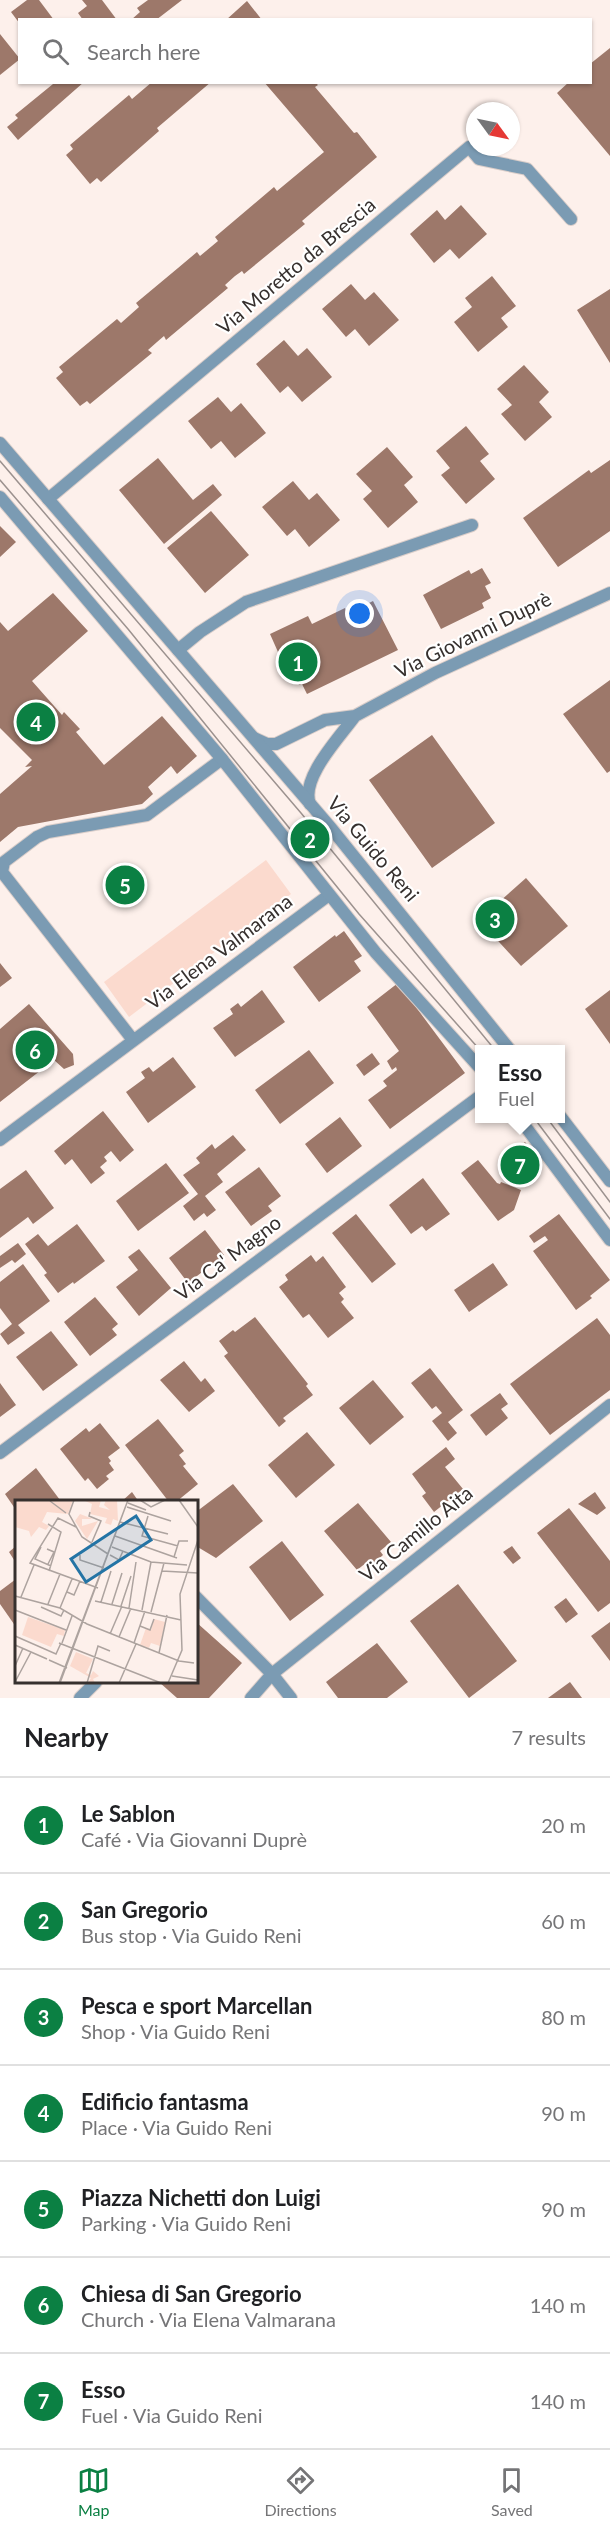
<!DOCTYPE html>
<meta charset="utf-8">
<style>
:root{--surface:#fff;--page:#f2f2f2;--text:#202124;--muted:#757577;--line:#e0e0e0;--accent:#0b8043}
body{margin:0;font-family:Lato,sans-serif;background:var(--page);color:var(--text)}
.compass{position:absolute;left:466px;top:102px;width:54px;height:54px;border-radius:50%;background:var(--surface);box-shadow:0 2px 4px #0004;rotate:123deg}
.you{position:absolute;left:360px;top:614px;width:21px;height:21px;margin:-15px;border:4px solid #fff;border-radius:50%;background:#1a73e8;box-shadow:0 0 0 9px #1a73e833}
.badge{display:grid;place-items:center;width:39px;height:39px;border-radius:50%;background:var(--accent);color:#fff;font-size:20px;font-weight:700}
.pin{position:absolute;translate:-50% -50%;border:3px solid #fff;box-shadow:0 2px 6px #0006}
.popup{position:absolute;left:475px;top:1045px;width:90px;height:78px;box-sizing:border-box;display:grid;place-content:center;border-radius:0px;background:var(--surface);filter:drop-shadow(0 2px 4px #0005);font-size:20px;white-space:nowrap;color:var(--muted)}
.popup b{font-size:22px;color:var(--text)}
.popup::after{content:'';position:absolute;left:50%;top:100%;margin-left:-12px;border:12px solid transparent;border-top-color:var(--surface)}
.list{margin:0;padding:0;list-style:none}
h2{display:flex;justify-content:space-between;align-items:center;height:78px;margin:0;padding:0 24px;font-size:26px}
h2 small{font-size:20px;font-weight:400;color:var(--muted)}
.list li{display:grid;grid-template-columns:39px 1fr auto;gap:18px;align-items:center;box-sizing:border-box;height:96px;padding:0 24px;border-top:2px solid var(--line)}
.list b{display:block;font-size:22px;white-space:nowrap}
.list p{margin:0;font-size:20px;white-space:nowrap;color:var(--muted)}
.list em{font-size:20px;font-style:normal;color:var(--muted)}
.icon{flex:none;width:33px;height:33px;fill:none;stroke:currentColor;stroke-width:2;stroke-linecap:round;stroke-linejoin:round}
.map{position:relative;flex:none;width:610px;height:1698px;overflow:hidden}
.search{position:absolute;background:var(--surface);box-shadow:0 2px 4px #0004;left:18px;right:18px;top:18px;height:66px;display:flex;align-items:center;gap:15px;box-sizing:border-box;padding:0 21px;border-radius:0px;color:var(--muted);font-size:22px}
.sheet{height:750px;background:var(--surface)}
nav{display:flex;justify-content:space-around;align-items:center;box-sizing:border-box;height:84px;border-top:2px solid var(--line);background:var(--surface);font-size:16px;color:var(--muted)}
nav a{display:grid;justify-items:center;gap:3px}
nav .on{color:var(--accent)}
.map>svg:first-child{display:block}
.green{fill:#fbdace}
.building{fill:#9d786a}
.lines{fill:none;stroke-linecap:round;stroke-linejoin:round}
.minor-casing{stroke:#d9cdc9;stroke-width:14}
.tertiary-casing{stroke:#d9cdc9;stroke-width:14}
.minor{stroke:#7b9bb3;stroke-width:12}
.tertiary{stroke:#7b9bb3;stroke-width:12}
.tram{stroke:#9c928f;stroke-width:1.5}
.labels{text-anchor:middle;stroke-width:4.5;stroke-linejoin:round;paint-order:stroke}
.street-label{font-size:20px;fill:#36302e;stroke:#fff}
.inset-road{fill:none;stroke:#ada39f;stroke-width:1.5}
.view{fill:#2474a5;fill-opacity:0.15;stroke:#2474a5;stroke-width:3}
.inset-edge{fill:none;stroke:#36302e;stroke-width:3}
</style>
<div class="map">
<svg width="610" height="1698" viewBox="0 0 610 1698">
<rect width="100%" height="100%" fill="#fdf0eb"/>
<path class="green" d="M 266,860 L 291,894 L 129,1017 L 104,982 Z"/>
<path class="building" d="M 27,0 L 39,0 L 54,20 L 20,20 L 20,24 L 11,12 Z
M 82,0 L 102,0 L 117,20 L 83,20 L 78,13 L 87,6 Z
M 148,0 L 182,0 L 156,20 L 131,20 L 140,12 L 137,8 Z
M 247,1 L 262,20 L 226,20 Z
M 0,34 L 20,59 L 0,75 Z
M 610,48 L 610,156 L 557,93 L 569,82 L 590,82 L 590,64 Z
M 51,82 L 84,82 L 18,140 L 7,127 L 18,118 L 15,115 L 53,84 Z
M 152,82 L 211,82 L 157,128 L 159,131 L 101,182 L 97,178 L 90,184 L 66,155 L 73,149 L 70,145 L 129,95 L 132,99 Z
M 264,82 L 315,82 L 318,85 L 315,87 L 354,133 L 357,132 L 377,157 L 302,221 L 305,224 L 244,274 L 242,271 L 235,276 L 225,285 L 228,288 L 166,340 L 164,336 L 157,342 L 148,350 L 152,353 L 90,404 L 87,401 L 80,406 L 56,378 L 63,372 L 59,367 L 117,319 L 121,323 L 139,307 L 136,303 L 178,268 L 197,252 L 200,256 L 218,241 L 215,237 L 274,187 L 277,191 L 324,152 Z
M 461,205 L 487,234 L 459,259 L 450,249 L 434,263 L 410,234 L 437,210 L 445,220 Z
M 492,276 L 516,306 L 501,318 L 508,327 L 478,352 L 454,322 L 472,307 L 465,298 Z
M 351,284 L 365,300 L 374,292 L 399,320 L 369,346 L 355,329 L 346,337 L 322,309 Z
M 610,289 L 610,363 L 577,310 Z
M 284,340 L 298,356 L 307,348 L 332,377 L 302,402 L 288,386 L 280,393 L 256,364 Z
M 524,365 L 549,392 L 539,402 L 552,417 L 525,441 L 501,414 L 512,405 L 497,389 Z
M 218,397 L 231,412 L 241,403 L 266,433 L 235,458 L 221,441 L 211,449 L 188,421 Z
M 466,426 L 489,454 L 480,461 L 495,479 L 466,504 L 441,475 L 450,468 L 436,451 Z
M 387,447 L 413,477 L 404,485 L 418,502 L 388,528 L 363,499 L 372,491 L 356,474 Z
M 158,458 L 193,500 L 213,484 L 222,495 L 164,544 L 119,490 Z
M 610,460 L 610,531 L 558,567 L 523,518 L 589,470 L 591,473 Z
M 293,481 L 309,500 L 317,493 L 340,520 L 309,547 L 295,529 L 287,536 L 262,507 Z
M 211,511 L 249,555 L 205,593 L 167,548 Z
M 0,526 L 16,542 L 0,557 Z
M 482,568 L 491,583 L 485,586 L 491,598 L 482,603 L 484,608 L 441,629 L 423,595 L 469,570 L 471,574 Z
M 53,593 L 88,631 L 32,681 L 62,715 L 64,712 L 80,729 L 76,732 L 104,765 L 162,716 L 197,756 L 177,774 L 171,766 L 148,787 L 153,794 L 142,804 L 18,827 L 0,842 L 0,794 L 32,766 L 25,767 L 32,760 L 0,728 L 0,622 L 8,631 Z
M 373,601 L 398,650 L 307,694 L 302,684 L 299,685 L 287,659 L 282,661 L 270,634 L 308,616 L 312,624 L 345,608 L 346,611 L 356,606 L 357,609 Z
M 610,680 L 610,771 L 607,773 L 563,714 Z
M 432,735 L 495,823 L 432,868 L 369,780 Z
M 526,878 L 568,926 L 521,966 L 479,920 Z
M 344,931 L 362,956 L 354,961 L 361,971 L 319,1002 L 293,967 L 335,935 L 336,937 Z
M 0,963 L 12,978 L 0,987 Z
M 398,983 L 465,1073 L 390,1129 L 368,1100 L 387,1086 L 383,1081 L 397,1070 L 396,1067 L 392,1070 L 387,1061 L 399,1051 L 367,1007 Z
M 262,990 L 285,1022 L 235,1057 L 213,1028 L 233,1014 L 230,1009 L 238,1003 L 241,1007 Z
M 610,990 L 610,1044 L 585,1009 Z
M 29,1004 L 73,1054 L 74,1065 L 64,1069 L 54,1060 L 0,1102 L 0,1029 Z
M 309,1050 L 334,1083 L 280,1124 L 255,1090 Z
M 372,1053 L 380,1064 L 364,1076 L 356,1065 Z
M 173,1057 L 196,1087 L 148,1123 L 126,1092 L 145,1078 L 141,1072 L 149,1067 L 153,1072 Z
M 103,1111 L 134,1150 L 120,1162 L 111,1151 L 104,1157 L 107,1161 L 100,1167 L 105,1173 L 91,1184 L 72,1159 L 65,1165 L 54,1151 Z
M 340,1117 L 362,1146 L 327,1173 L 305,1144 Z
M 233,1135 L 246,1150 L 217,1174 L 223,1182 L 205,1196 L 216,1210 L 207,1217 L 204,1213 L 194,1221 L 183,1206 L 198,1194 L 183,1175 L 200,1163 L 196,1158 L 212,1144 L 215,1149 Z
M 525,1142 L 542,1163 L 521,1180 L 504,1160 Z
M 478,1160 L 497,1183 L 500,1184 L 501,1182 L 521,1190 L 514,1210 L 498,1221 L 461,1173 Z
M 166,1163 L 189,1193 L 138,1231 L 116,1201 Z
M 259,1167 L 281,1196 L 268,1206 L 272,1211 L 251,1226 L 225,1192 Z
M 26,1170 L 54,1208 L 33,1224 L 28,1217 L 0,1238 L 0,1189 Z
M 423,1178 L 450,1214 L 426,1231 L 422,1226 L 411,1234 L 389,1205 Z
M 356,1214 L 396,1264 L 372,1283 L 332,1233 Z
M 559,1214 L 610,1280 L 590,1296 L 592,1298 L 576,1310 L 533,1251 L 548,1240 L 545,1236 L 534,1243 L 529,1236 Z
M 77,1224 L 105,1261 L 74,1284 L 73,1282 L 58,1293 L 44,1275 L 47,1273 L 25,1244 L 38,1234 L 48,1246 Z
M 205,1230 L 224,1255 L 188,1283 L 169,1258 Z
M 18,1243 L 26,1254 L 15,1263 L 12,1260 L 0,1268 L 0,1256 Z
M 139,1249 L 171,1288 L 139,1316 L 116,1287 L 138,1270 L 128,1257 Z
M 311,1255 L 316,1262 L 323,1256 L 346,1287 L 339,1293 L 344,1299 L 341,1302 L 354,1318 L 328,1338 L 309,1314 L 303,1318 L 279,1287 L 288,1280 L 285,1275 Z
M 493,1263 L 508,1285 L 469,1312 L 454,1290 Z
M 23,1264 L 50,1301 L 18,1325 L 25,1333 L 8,1345 L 0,1334 L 12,1324 L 0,1308 L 0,1282 Z
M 95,1297 L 118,1324 L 112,1329 L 117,1335 L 90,1356 L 64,1322 Z
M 255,1317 L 308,1384 L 306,1386 L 313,1395 L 283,1418 L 286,1421 L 279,1427 L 224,1356 L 228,1353 L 219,1341 L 233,1330 L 235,1332 Z
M 597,1318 L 610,1335 L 610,1390 L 550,1435 L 510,1384 Z
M 51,1331 L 78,1365 L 43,1391 L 16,1357 Z
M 184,1361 L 201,1382 L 205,1378 L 215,1391 L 189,1412 L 160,1380 Z
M 430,1368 L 463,1410 L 448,1422 L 457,1433 L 448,1441 L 432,1421 L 442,1413 L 436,1406 L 432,1409 L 411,1383 Z
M 373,1380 L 404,1417 L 370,1445 L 339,1408 Z
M 0,1383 L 16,1405 L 0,1417 Z
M 500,1393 L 508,1404 L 501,1409 L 508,1418 L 486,1436 L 470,1415 Z
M 158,1419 L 184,1451 L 179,1455 L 186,1464 L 183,1466 L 198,1484 L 176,1502 L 169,1502 L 125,1445 Z
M 100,1423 L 120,1448 L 108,1457 L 111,1461 L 109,1463 L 114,1470 L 106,1476 L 109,1479 L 97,1489 L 88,1478 L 85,1481 L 60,1449 L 86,1428 L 89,1432 Z
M 307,1432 L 335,1465 L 296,1498 L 268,1465 Z
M 446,1447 L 455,1459 L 445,1467 L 463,1489 L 434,1512 L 422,1496 L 426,1493 L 412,1474 Z
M 36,1468 L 60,1500 L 58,1502 L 16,1502 L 16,1510 L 5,1494 Z
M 233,1484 L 263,1521 L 216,1558 L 196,1546 L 196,1512 Z
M 132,1492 L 139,1502 L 121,1502 Z
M 595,1492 L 606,1508 L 597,1515 L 578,1504 Z
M 358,1503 L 391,1542 L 380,1551 L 383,1555 L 374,1563 L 371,1559 L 357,1570 L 324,1531 Z
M 569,1508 L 610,1561 L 610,1603 L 598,1612 L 537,1533 Z
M 282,1541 L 324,1595 L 290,1621 L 249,1567 Z
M 16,1546 L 16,1563 L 9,1552 Z
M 512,1546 L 521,1558 L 513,1564 L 503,1552 Z
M 16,1579 L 16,1627 L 0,1604 L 0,1591 Z
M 458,1584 L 517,1661 L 469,1698 L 410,1621 Z
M 566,1598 L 578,1614 L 566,1623 L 554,1607 Z
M 196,1622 L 242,1663 L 209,1698 L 177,1698 L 159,1682 L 196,1682 Z
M 610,1622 L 610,1661 L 591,1636 Z
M 377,1643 L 408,1682 L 387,1698 L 338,1698 L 326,1682 Z
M 570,1682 L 582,1698 L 548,1698 Z"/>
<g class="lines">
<defs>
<path id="minor" d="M 48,499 L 469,147 L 479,159 L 527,169 L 571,219
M 178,650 L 200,632 L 246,602 L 472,525
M 254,738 L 267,744 L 276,744 L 325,720 L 355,716 L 435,673 L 610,593
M 310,804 C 300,778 340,737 355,716
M 133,1040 L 2,872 L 4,862 L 37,837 L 48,832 L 147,815 L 222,759
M 0,1140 L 329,895
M 0,1453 L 480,1096
M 196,1597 L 272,1674 L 291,1698
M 80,1698 L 96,1682
M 251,1698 L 272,1674 L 610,1405"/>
<path id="tertiary" d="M 0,443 L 331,828 L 510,1050
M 0,497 L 222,759 L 376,953 L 480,1068
M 560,1116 L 610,1181
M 519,1118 L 610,1240"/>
</defs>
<use href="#minor" class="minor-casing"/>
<use href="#tertiary" class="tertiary-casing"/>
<use href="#minor" class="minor"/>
<use href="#tertiary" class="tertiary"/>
<path class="tram" d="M 0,461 L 301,813 L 495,1050
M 0,480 L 128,629 L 359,914 L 480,1050
M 534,1118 L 610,1219
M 547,1118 L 610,1202"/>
</g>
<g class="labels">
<g class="street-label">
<text transform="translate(296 266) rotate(-40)" y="7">Via Moretto da Brescia</text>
<text transform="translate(473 635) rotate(-26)" y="7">Via Giovanni Duprè</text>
<text transform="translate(373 849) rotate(50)" y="7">Via Guido Reni</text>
<text transform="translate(219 952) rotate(-37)" y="7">Via Elena Valmarana</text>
<text transform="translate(228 1258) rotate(-37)" y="7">Via Ca' Magno</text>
<text transform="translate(416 1534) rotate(-39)" y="7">Via Camillo Aita</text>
</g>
</g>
<g transform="translate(15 1500)">
<rect width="183" height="183" fill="#fdf0eb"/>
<path d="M 0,0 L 58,0 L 53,14 L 32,12 L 27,22 L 34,26 L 31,30 L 24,27 L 16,37 L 14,31 L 0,27 ZM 68,0 L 86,0 L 84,7 L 95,10 L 89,5 L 91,0 L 102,0 L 103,21 L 98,19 L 96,25 L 90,23 L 92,18 L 75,14 L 77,4 ZM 65,14 L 78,19 L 67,19 L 67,26 L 83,21 L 72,39 L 60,21 ZM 13,117 L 50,130 L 49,136 L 42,134 L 36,147 L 7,135 ZM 139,119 L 150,122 L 145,146 L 136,143 L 134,148 L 125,145 L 131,128 L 136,130 ZM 61,152 L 78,159 L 71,173 L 76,175 L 78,171 L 84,176 L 78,179 L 80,183 L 73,183 L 76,178 L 55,166 Z" fill="#fbdace"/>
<path class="inset-road" d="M 59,0 L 54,14 L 67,37 L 93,54M 125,0 L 136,7 L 150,0M 164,0 L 183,27M 35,1 L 51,13M 113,3 L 131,10M 112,7 L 156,21M 75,12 L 74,16 L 86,21 L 77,42M 133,16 L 127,36 L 163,46M 105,22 L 153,34M 33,24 L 46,32 L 34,71M 61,27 L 43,18 L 15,63 L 83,88M 100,36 L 162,58M 26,47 L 20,59 L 36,66M 97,47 L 136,62 L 172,65M 32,49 L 39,52 L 33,64M 65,55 L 65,60 L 89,68M 95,55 L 104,60 L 108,51M 159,57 L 164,41 L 173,41M 147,71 L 183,73M 52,92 L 59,95 L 65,81M 0,96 L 45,108 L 72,124 L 164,161 L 179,163M 6,97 L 19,65M 80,101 L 166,120M 86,102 L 96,71M 33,104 L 45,74M 97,104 L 107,73M 106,106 L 116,76M 26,107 L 46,116 L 49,110M 45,108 L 57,79M 114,108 L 121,62M 0,110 L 51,130M 127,110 L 136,62M 136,112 L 149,63M 125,126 L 135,130 L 139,119M 95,134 L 107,106M 0,136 L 41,154 L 46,143M 104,137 L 116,108M 44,143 L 146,183M 47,143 L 57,116M 119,143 L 130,111M 0,145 L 32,159M 144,153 L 152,115M 34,160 L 52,168M 0,166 L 8,148M 157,176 L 183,180M 0,182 L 16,152M 44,183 L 113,0M 45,183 L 113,0M 72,183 L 83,146 L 95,151M 104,183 L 121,144M 153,183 L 167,150 L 165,94 L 183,40"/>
<path class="view" d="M 121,16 L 136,40 L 71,82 L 56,59 Z"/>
<rect width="183" height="183" class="inset-edge"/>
</g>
</svg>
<svg class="compass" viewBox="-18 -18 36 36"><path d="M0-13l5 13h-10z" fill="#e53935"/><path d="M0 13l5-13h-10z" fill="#757577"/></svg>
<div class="you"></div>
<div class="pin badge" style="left:298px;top:662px">1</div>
<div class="pin badge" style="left:310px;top:839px">2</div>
<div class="pin badge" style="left:495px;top:919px">3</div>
<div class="pin badge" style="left:36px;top:722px">4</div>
<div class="pin badge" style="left:125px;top:885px">5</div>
<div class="pin badge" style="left:35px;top:1050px">6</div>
<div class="pin badge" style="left:520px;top:1165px">7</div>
<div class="popup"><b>Esso</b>Fuel</div>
<div class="search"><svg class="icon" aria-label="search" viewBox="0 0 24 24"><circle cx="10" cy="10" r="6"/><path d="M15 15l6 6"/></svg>Search here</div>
</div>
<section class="sheet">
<h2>Nearby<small>7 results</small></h2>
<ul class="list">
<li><span class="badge">1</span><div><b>Le Sablon</b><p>Café · Via Giovanni Duprè</p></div><em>20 m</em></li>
<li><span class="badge">2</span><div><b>San Gregorio</b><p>Bus stop · Via Guido Reni</p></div><em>60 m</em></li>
<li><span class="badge">3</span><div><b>Pesca e sport Marcellan</b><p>Shop · Via Guido Reni</p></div><em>80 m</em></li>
<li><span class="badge">4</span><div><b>Edificio fantasma</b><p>Place · Via Guido Reni</p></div><em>90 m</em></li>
<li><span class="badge">5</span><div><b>Piazza Nichetti don Luigi</b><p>Parking · Via Guido Reni</p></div><em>90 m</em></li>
<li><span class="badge">6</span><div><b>Chiesa di San Gregorio</b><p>Church · Via Elena Valmarana</p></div><em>140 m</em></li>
<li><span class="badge">7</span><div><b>Esso</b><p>Fuel · Via Guido Reni</p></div><em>140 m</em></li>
</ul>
</section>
<nav>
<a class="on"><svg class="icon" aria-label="map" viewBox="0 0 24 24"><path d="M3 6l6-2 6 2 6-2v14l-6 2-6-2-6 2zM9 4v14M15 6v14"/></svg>Map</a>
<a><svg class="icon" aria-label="directions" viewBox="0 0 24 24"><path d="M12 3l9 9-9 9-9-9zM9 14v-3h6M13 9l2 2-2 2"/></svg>Directions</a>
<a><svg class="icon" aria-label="saved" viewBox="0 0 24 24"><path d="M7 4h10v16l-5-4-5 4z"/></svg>Saved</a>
</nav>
